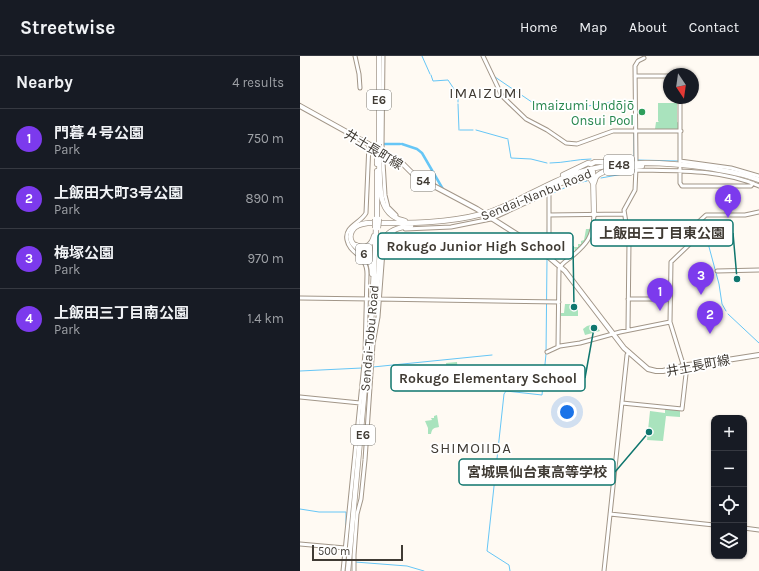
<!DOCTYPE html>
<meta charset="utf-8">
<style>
:root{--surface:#171b24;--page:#242831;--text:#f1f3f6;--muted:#9ea1a6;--line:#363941;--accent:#7c3aed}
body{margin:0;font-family:Karla,"Noto Sans JP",sans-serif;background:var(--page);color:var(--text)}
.controls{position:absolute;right:12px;bottom:12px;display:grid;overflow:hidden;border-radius:8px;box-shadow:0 1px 3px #0004}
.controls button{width:36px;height:36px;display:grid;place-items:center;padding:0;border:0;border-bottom:1px solid var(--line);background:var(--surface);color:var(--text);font:20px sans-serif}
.compass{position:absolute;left:363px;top:12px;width:36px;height:36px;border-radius:50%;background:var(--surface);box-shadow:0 1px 3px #0004;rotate:167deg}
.scale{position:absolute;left:12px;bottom:10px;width:91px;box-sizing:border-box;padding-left:4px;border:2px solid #403b34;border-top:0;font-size:11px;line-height:14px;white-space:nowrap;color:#403b34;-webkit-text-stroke:3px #fff;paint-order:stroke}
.you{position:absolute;left:267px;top:356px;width:14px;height:14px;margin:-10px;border:3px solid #fff;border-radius:50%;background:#1a73e8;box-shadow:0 0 0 6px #1a73e833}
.badge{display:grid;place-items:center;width:26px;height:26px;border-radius:50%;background:var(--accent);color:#fff;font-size:13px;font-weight:700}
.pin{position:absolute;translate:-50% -33px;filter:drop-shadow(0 1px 2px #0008)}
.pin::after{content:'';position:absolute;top:21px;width:14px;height:12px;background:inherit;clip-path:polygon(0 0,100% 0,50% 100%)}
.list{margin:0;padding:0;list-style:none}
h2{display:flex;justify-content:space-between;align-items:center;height:52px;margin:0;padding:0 16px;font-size:17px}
h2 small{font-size:13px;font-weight:400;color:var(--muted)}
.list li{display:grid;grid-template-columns:26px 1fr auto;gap:12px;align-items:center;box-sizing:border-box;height:60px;padding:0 16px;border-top:1px solid var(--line)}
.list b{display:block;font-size:15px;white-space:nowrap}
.list p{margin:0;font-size:13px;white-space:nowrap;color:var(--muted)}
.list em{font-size:13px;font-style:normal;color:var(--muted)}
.icon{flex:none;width:22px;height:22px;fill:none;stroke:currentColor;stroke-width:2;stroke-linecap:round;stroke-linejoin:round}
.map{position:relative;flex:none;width:459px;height:515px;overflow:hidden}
header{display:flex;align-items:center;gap:24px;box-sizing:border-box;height:56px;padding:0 20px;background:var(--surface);border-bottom:1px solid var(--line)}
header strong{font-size:19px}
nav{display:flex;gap:22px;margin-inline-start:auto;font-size:14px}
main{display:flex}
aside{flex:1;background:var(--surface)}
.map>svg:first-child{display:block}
.green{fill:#a9e3bd}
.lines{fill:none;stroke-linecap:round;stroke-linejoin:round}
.stream{stroke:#66c6f6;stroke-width:1}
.river{stroke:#66c6f6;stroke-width:2.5}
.secondary-casing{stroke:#a29688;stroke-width:5}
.primary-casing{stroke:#a29688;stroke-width:6}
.highway-casing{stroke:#a29688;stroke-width:6}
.secondary{stroke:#fff;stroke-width:3}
.primary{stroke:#fff;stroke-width:4}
.highway{stroke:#fff;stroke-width:4.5}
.highway-bridge-casing{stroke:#a29688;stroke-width:6;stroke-linecap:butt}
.highway-bridge{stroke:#fff;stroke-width:4.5}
.leisure-dot{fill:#2e9e5b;stroke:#fff;stroke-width:1.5}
.labels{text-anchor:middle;stroke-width:3.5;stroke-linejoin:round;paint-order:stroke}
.shield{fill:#fff;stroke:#797671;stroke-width:1}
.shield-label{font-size:12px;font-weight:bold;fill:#403b34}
.leisure-label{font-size:13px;fill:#27864d;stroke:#fff;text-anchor:end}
.street-label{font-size:13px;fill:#403b34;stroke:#fff}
.quarter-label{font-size:15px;letter-spacing:1px;fill:#403b34;stroke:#fff}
.leader{fill:none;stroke:#0f766e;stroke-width:1.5}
.callout-dot{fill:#0f766e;stroke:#fff;stroke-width:1.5}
.callout{fill:#fff;stroke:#0f766e;stroke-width:1.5}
.callout-label{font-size:14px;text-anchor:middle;font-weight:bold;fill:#403b34}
</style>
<header>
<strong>Streetwise</strong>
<nav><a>Home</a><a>Map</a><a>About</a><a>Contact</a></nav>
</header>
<main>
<aside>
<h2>Nearby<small>4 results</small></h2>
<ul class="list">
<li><span class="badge">1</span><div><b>門暮４号公園</b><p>Park</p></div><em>750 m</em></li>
<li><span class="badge">2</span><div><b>上飯田大町3号公園</b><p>Park</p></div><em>890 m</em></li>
<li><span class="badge">3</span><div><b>梅塚公園</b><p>Park</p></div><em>970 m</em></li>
<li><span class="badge">4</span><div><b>上飯田三丁目南公園</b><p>Park</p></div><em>1.4 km</em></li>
</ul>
</aside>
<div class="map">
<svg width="459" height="515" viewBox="0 0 459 515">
<rect width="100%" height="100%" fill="#fffaf3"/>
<path class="green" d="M 358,47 L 377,47 L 377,66 L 380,67 L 380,74 L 355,73 L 356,66 L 359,66 L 358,65 Z
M 286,173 L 291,173 L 287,184 L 275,195 L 274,191 L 278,191 L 278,188 L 281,188 L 281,185 L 284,184 Z
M 265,248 L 278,248 L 278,260 L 261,260 L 261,257 L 264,257 Z
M 295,268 L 300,275 L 285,279 L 283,273 L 287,270 Z
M 157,306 L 158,318 L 152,319 L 152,315 L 147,316 L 146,307 Z
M 365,352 L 380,354 L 380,361 L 366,360 L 363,385 L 347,384 L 350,355 L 365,357 Z
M 137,359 L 139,371 C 133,372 132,373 131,378 L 128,378 L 128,372 L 125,365 L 132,364 L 131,362 L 134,362 L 134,360 Z"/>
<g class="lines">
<path class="stream" d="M 122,0 L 130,18
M 131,19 L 133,25 L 148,24 L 158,39
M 195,21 L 242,53 L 265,54 L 311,46 L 334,46
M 158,41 L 158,46
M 158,48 L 159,74
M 160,74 L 173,74
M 176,74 L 208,83
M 208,84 L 211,102 L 231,103 L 247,107
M 334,102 L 334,76
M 319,104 L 333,104
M 338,104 L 378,105
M 250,107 C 264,107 277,103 291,103
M 301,122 L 334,116
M 251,138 L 273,128 L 287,125
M 402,164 L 405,171 L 405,176 L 419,228 L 422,248 L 426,255
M 247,198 L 248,139
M 428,258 L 459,287
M 342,305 L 348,310
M 73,311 L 192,299
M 0,315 L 62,312
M 0,453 L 19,456 L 46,456 L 46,469
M 55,506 L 107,510 L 124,515
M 210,515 L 209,509 L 187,495 L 204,338 L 206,335 L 242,339 L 246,298 L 247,203"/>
<path class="river" d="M 84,88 L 100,88
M 102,88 L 117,93 L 122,97 L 144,135"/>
<defs>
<path id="secondary" d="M 55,0 L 59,18 L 60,32
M 83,0 L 82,89 L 85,139 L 88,151 L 96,159
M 183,0 L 202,40 L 226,63 L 247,74 L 266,87 L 277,88 L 313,75 L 381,75
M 335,20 L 369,20
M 380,42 L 380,106
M 380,105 L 431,112 L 459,120
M 336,106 L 335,10 L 338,5 L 344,2
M 380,112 L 380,127 L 382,130 L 451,130 L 453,127
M 336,114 C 375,115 422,113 459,130
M 105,173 L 151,171 L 191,163 L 249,136 L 249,159
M 249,201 L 249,159 L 324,158
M 417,215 L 459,214
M 0,242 L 71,243
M 77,243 L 259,246
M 328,243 L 370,243
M 328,274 L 329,186 L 324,154 L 335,134 L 336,112
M 258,290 L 259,213 C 261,208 266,205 270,202 C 287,188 293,181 294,159
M 247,296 L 260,290 L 280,287 L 320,276 L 370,266
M 0,341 L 60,347
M 322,347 L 382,353 L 386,318 L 370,266 L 371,206 L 393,185 L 393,171 L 406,159 L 445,159 L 459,156
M 310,458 L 414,469
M 444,472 L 459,474
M 0,488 L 45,492
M 43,515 L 65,298 L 67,218 C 67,198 50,199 47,184 C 44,170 61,167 66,157 L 69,88
M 54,515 L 54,499 L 57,458 L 61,443 L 65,404 L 73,288 L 78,261 L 83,195 L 86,186 L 94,176
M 304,515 L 327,299 L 329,296"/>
<path id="primary" d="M 0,50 L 101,106 L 115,120 L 177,153 L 237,191 L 265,215 L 324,292 L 348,313 L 356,315 L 363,315 L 387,309 L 408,307 L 459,299"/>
<path id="highway" d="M 79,88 L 79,0
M 77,95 L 77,108
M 79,104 C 81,128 75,159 105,165
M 293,116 L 294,159
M 263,119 L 288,107 L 291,108 L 295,106 L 319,106
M 294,127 C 295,124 295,121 298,119 C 306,112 331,111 342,110
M 250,131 L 281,120 L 290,122 L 293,127
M 187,157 C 217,147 243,129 273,118 C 316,103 364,106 409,112 C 426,115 443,117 459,124
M 77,163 L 77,115
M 56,189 C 65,194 72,189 74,180
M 72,218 C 72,213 71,207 68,203 C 63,194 45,188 52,175 C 55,169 62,168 68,167 C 106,167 144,168 182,158
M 76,232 C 84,204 69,173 111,170
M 48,515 L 72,254 L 76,172"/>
</defs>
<use href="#secondary" class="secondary-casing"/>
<use href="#primary" class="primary-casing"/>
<use href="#highway" class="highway-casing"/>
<use href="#secondary" class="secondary"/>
<use href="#primary" class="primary"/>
<use href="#highway" class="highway"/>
<defs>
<path id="highway-bridge" d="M 79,96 L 79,88
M 184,160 L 189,158
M 75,172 L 75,163
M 78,172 L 79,163"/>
</defs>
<use href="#highway-bridge" class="highway-bridge-casing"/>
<use href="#highway-bridge" class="highway-bridge"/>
</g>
<circle class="leisure-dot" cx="342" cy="56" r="4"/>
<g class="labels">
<g class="shield">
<rect x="67" y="34" width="24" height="20" rx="3"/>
<rect x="304" y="99" width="30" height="20" rx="3"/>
<rect x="111" y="115" width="24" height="20" rx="3"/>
<rect x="56" y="188" width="16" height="20" rx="3"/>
<rect x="51" y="369" width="24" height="20" rx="3"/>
</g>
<g class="shield-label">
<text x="79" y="48">E6</text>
<text x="319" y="113">E48</text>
<text x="123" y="129">54</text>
<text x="64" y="202">6</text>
<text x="63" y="383">E6</text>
</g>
<g class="leisure-label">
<text x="334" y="54">Imaizumi Undōjō<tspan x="334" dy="15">Onsui Pool</tspan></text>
</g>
<g class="street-label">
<text transform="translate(74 93) rotate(31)" y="5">井土長町線</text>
<text transform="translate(236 138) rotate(-22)" y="5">Sendai-Nanbu Road</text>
<text transform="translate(69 282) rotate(-85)" y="5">Sendai-Tobu Road</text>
<text transform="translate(398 309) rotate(-11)" y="5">井土長町線</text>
</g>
<g class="quarter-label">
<text x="186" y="42">IMAIZUMI</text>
<text x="171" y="397">SHIMOIIDA</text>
</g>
</g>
<path class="leader" d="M437 223L433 177M274 251L273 190M294 272L285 322M349 376L315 416"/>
<g class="callout-dot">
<circle cx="437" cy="223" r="4"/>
<circle cx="274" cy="251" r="4"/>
<circle cx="294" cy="272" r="4"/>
<circle cx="349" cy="376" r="4"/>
</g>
<g class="callout">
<rect x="291" y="164" width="142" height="26" rx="4"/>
<rect x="78" y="177" width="195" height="26" rx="4"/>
<rect x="91" y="309" width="194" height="26" rx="4"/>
<rect x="159" y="403" width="156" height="26" rx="4"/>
</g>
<g class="callout-label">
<text x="362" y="182">上飯田三丁目東公園</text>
<text x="176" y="195">Rokugo Junior High School</text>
<text x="188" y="327">Rokugo Elementary School</text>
<text x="237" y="421">宮城県仙台東高等学校</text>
</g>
</svg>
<div class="controls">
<button>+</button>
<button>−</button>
<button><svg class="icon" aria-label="locate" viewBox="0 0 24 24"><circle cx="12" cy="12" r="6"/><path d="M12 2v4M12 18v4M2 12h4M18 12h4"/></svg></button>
<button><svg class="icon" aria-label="layers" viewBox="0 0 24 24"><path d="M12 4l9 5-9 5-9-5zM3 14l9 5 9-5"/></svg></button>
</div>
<svg class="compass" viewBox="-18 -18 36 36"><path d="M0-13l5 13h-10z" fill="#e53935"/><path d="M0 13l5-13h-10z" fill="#9ea1a6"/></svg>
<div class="scale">500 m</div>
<div class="you"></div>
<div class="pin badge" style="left:360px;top:255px">1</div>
<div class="pin badge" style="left:410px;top:278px">2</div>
<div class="pin badge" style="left:401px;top:239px">3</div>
<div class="pin badge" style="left:428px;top:162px">4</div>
</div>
</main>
